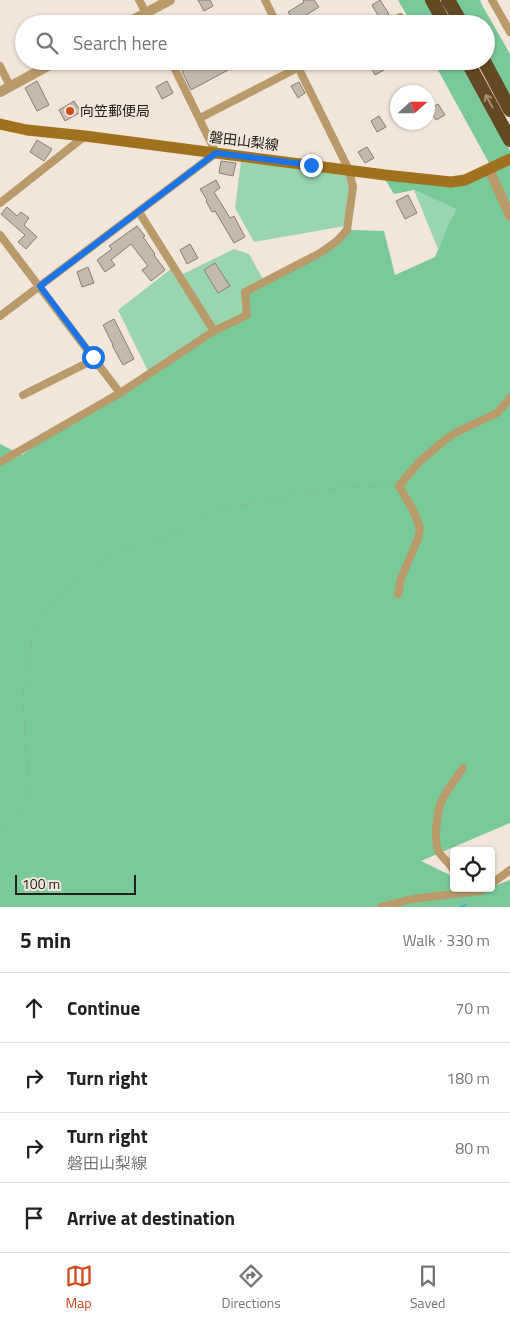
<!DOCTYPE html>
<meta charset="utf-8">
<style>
:root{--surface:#fff;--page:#f6f6f6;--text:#222;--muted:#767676;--line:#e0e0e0;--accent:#d1491b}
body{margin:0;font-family:"Titillium Web","Noto Sans JP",sans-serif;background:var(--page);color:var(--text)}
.controls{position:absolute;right:15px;bottom:15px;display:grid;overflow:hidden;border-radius:5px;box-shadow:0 1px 4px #0004}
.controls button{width:45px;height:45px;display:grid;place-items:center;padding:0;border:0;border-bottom:1px solid var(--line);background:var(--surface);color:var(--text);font:25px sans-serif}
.compass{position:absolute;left:390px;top:85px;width:45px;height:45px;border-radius:50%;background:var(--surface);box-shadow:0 1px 4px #0004;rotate:69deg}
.scale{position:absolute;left:15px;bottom:12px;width:121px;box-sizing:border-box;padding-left:5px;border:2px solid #24201b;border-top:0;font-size:14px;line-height:18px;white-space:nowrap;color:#24201b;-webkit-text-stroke:4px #f1e6d9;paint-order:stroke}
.stop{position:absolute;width:15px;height:15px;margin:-11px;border:4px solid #1a73e8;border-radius:50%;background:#fff}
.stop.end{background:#1a73e8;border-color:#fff;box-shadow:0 1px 5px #0008}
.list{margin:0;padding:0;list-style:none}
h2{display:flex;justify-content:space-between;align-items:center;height:65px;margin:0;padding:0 20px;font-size:21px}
h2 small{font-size:16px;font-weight:400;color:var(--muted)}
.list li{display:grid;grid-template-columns:32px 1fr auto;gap:15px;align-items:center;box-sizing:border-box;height:70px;padding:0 20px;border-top:1px solid var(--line)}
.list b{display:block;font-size:19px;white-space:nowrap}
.list p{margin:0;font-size:16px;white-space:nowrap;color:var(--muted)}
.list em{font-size:16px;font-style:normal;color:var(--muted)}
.icon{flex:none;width:28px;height:28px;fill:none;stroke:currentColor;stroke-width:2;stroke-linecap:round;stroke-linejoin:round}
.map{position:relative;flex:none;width:510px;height:907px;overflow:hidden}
.search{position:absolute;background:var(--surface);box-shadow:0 1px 4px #0004;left:15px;right:15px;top:15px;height:55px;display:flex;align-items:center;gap:12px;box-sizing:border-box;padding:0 18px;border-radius:28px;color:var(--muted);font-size:19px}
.sheet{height:345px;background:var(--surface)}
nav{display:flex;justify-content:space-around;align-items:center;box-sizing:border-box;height:70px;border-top:1px solid var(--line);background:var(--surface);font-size:14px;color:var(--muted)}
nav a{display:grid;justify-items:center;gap:2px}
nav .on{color:var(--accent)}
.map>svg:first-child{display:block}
.green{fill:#99d5af}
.forest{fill:#79c999}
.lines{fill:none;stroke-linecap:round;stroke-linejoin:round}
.stream{stroke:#4bb2d2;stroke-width:2.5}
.building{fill:#c4b9ad;stroke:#887e72}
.path{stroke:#9d958b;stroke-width:1;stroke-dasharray:1 4;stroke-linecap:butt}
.minor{stroke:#ba9a6a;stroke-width:8}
.tertiary{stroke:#ba9a6a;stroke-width:10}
.secondary{stroke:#a1721d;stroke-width:11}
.motorway{stroke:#634921;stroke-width:14}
.oneway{stroke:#a39074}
.route{stroke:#1a73e8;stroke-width:6}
.poi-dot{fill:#d1491b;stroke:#f1e6d9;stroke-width:2}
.labels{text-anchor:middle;stroke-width:4.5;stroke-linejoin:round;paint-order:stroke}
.poi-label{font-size:14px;fill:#24201b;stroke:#f1e6d9;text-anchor:start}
.street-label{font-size:14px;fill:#24201b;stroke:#f1e6d9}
</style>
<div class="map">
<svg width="510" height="907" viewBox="0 0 510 907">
<rect width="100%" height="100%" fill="#f1e6d9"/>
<path class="green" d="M 241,162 L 347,174 L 353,189 L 345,226 L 254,242 L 235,208 Z
M 414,190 L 458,209 L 438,249 Z
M 234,249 L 249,254 L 263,279 L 244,317 L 149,373 L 118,310 L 171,269 L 179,276 Z"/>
<path class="forest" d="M 398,0 L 427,0 L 441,24 L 412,24 Z
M 453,0 L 480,0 L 482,5 L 510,54 L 510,98 L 486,57 L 486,24 L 467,24 Z
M 433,61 L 462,61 L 494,119 L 510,151 L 510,823 L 421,861 L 454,877 L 454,888 L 491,888 L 491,887 L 510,880 L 510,907 L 0,907 L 0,444 L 22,455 L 56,430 L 214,331 L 247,316 L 245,292 L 307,260 L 351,230 L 384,231 L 395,275 L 435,257 L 448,226 L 457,209 L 414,190 L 394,194 L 384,178 L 451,182 L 494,172 Z"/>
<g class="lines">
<path class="stream" d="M 461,907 L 465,905"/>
</g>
<path class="building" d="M 198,0 L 210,0 L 213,6 L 204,11 Z
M 303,0 L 314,0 L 319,7 L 303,17 L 304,18 L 295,23 L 288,12 L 304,2 Z
M 380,0 L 389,14 L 380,19 L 372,5 Z
M 200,61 L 226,61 L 230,69 L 191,90 L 182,71 Z
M 374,61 L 379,61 L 384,70 L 375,75 L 369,64 Z
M 37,81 L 49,105 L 37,111 L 25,88 Z
M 167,81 L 173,93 L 162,99 L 156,87 Z
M 299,82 L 305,93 L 298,98 L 291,86 Z
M 74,101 L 81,112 L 65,121 L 59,110 Z
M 438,104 L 445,115 L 436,120 L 429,109 Z
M 379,116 L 386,127 L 377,132 L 371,121 Z
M 37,140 L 52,149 L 44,161 L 30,152 Z
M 367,147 L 374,158 L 365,163 L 358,152 Z
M 221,161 L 236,163 L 233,176 L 219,173 Z
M 216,180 L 220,188 L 214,192 L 230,218 L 234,216 L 245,237 L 234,243 L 215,211 L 212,212 L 206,201 L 207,200 L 200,189 Z
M 408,195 L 417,213 L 405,219 L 396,201 Z
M 7,207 L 17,216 L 21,212 L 29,218 L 24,225 L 37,237 L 26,249 L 18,242 L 25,235 L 1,214 Z
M 137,226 L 145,236 L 143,237 L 155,254 L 154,255 L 165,270 L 151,281 L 142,270 L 148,266 L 131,244 L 111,260 L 115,265 L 105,272 L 97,260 L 112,249 L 109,246 Z
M 190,244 L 198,258 L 187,264 L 180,250 Z
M 215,263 L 230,286 L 218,293 L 204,270 Z
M 88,267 L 94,283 L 82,287 L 77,272 Z
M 114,319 L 134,359 L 123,365 L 112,345 L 113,345 L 103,325 Z"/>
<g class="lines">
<path class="path" d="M 0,836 L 19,814 L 30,791 L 26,751 L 23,698 L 24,684 L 33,632 L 41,617 L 59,597 L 92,569 L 114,554 L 141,547 L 186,529 L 202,516 L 234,507 L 307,493 L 343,487 L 391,486"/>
<path class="minor" d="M 139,0 L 152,24
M 265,0 L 277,24
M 492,0 L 510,32
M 386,24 L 400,17
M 0,66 L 10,86
M 200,118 L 311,61
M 0,203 L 85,136
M 139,212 L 214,331
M 0,235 L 120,393
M 0,316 L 216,153 L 171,61
M 23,395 L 95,359
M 0,462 L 120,393 L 214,331 L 247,315 L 245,292 L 320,253 L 337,241 L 347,230 L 353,187 L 349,170 L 295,61
M 398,594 L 401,578 L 418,539 L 420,528 L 413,510 L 399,486 L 419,462 L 446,439 L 457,432 L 497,413 L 510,398
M 454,871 C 450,863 443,859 439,852 C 433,841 437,809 443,798 C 449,788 456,778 463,768
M 491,884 L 510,870
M 381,907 L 412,899 L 481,891 L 485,888"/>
<path class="tertiary" d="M 125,24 L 170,0
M 0,92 L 57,61
M 489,169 L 510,216"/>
<path class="secondary" d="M 0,124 L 27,130 L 85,136 L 385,175 L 451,182 L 465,180 L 510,159"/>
<path class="motorway" d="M 432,0 L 445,24
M 448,0 L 462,24
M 467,61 L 510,140
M 484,61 L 510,110"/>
</g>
<defs><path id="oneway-shaft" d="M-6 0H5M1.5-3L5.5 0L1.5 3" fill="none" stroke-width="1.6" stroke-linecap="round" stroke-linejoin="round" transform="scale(1.25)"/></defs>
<use class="oneway" href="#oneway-shaft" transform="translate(489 101) rotate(-119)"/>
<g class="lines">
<path class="route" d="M 93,357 L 40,286 L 216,153 L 311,165"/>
</g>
<circle class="poi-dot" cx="70" cy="111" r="5"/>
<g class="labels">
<g class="poi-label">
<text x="80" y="116">向笠郵便局</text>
</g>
<g class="street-label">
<text transform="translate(244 141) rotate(7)" y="5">磐田山梨線</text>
</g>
</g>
</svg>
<div class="controls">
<button><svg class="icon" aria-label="locate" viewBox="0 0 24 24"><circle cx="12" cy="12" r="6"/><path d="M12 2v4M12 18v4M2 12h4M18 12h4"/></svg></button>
</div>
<svg class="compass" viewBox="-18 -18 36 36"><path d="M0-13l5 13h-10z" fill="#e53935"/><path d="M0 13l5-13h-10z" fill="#767676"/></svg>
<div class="scale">100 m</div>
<div class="stop" style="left:93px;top:357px"></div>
<div class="stop end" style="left:311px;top:165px"></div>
<div class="search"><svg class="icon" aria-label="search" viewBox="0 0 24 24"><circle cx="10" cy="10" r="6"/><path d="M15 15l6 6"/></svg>Search here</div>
</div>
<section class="sheet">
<h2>5 min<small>Walk · 330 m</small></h2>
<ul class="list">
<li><svg class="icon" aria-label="ahead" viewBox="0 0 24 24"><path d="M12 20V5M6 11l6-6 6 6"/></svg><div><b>Continue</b></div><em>70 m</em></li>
<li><svg class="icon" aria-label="right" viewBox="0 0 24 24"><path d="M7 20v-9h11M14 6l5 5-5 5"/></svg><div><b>Turn right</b></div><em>180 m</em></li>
<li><svg class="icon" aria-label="right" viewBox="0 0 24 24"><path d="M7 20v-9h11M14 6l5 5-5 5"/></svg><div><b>Turn right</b><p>磐田山梨線</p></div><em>80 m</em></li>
<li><svg class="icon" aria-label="arrive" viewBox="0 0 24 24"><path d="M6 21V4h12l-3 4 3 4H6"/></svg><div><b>Arrive at destination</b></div></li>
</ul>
</section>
<nav>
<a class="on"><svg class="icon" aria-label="map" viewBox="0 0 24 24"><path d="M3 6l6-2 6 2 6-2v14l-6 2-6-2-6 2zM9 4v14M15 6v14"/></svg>Map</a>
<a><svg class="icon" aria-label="directions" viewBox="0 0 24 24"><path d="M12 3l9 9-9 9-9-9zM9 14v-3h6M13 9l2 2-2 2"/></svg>Directions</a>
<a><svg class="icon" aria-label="saved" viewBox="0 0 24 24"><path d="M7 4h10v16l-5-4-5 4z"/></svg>Saved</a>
</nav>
